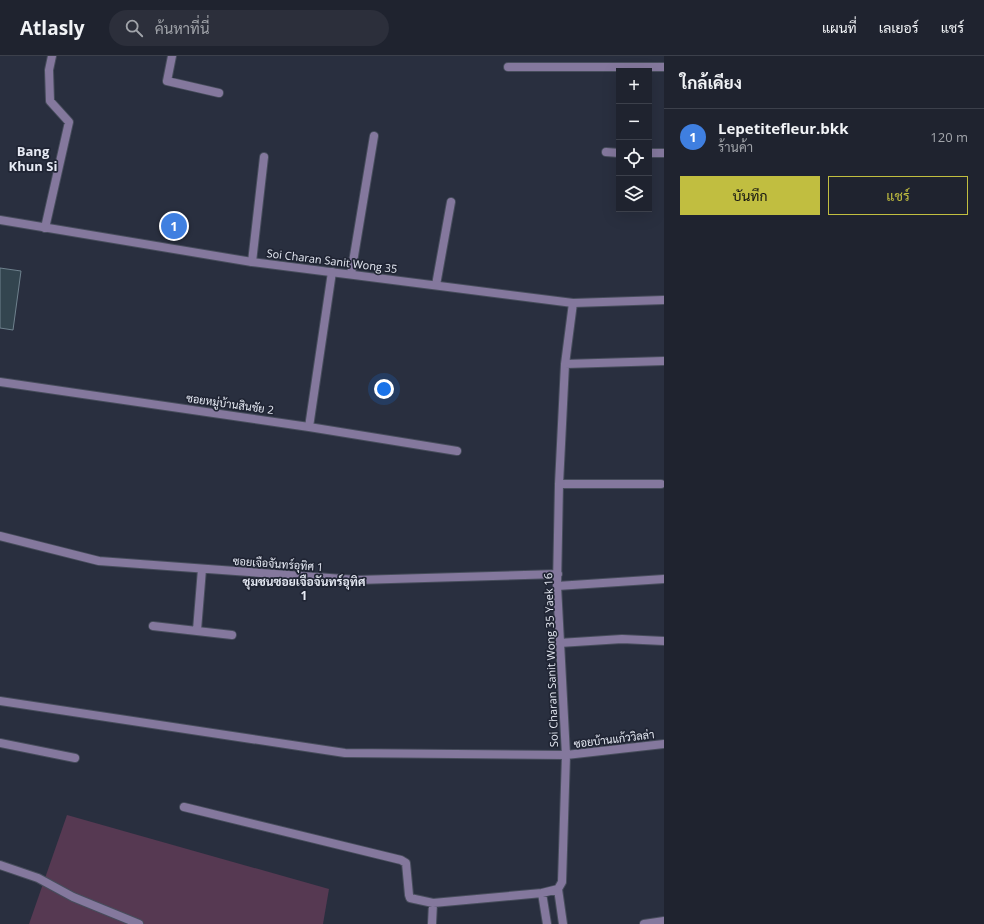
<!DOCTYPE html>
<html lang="th">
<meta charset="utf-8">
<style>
:root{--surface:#1f232f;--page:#2c2f3b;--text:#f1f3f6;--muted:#a1a4aa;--line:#3c404b;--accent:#c1be40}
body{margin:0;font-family:"Open Sans",Sarabun,sans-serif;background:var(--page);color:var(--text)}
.controls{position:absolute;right:12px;top:12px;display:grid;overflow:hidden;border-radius:0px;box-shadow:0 4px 16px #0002}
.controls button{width:36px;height:36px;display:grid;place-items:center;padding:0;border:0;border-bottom:1px solid var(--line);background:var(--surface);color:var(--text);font:20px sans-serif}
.you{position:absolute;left:384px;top:333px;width:14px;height:14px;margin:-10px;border:3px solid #fff;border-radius:50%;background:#1a73e8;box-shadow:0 0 0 6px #1a73e833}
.badge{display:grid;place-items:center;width:26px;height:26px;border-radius:50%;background:var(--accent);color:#fff;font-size:13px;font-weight:700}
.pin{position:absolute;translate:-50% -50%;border:2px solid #fff;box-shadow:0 1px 4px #0006}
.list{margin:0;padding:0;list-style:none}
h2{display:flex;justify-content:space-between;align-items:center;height:52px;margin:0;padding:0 16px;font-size:17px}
h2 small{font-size:13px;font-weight:400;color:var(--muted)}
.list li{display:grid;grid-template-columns:26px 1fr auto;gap:12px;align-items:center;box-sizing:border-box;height:56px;padding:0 16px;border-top:1px solid var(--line)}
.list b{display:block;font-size:15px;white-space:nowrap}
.list p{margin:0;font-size:13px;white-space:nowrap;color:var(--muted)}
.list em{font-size:13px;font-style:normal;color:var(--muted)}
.actions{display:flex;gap:8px;padding:12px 16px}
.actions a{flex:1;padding:9px 0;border:1px solid var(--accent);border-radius:0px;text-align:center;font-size:14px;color:var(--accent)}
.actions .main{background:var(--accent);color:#111}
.icon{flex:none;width:22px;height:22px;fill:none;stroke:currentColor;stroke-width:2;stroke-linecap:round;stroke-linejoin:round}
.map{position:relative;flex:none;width:664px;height:868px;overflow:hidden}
header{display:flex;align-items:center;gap:24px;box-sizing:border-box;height:56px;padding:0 20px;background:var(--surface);border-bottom:1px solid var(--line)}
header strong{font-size:19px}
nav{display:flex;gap:22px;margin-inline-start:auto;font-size:14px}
.search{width:280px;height:36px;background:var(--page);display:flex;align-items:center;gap:10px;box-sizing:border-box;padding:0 14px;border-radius:22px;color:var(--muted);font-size:15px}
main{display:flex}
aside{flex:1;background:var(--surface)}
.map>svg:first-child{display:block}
.green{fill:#563952}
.building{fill:#33454f;stroke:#6e818d}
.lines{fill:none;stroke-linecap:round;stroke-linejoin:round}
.minor-casing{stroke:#474d5c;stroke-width:10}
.tertiary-casing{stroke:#474d5c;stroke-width:10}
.minor{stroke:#84789d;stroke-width:8}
.tertiary{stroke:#84789d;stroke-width:8}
.labels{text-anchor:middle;stroke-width:3.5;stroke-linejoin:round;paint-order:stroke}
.street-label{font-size:11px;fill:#e6eaf4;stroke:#202534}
.neighbourhood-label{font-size:12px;font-weight:bold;fill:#e6eaf4;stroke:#202534}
.quarter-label{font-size:13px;font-weight:bold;fill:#e6eaf4;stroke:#202534}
</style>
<header>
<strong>Atlasly</strong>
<div class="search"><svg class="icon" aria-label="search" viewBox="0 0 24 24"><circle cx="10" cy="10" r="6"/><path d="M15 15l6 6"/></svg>ค้นหาที่นี่</div>
<nav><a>แผนที่</a><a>เลเยอร์</a><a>แชร์</a></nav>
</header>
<main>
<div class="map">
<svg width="664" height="868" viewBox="0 0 664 868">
<rect width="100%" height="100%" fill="#292f3f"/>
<path class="green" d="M 67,759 L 329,833 L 323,868 L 29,868 Z"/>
<path class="building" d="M 0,212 L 21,215 L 13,274 L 0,272 Z"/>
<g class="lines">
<defs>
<path id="minor" d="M 172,0 L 167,25 L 219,37
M 508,11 L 664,11
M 606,96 L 619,97
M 649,97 L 664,97
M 45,172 L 69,66 L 50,45 L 49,14 L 52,0
M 252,206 L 264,101
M 351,218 L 374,80
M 436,229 L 451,146
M 565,308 L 664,305
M 0,326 L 309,371 L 457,395
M 309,371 L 332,216
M 559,428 L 661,428
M 0,480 L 99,505 L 357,524 L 558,518
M 557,530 L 664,523
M 153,570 L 232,579
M 197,574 L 202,513
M 559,587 L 622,583 L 664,585
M 0,645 L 345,697 L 566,699 L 664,688
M 0,687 L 75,702
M 184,751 L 401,804 L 406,807 L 409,839 L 410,842 L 433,847 L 542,837 L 558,833 L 562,826 L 566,699 L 557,530 L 559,428 L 565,308 L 573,247
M 0,809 L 38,822 L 73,841 L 139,868
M 558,833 L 563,868
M 542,837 L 547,868
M 432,868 L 433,847
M 644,868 L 664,865"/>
<path id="tertiary" d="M 0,164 L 252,206 L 573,247 L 664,244"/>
</defs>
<use href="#minor" class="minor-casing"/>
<use href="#tertiary" class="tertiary-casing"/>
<use href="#minor" class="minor"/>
<use href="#tertiary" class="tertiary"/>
</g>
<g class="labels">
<g class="street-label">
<text transform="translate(332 205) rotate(7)" y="4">Soi Charan Sanit Wong 35</text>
<text transform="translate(230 348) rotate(8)" y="4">ซอยหมู่บ้านสินชัย 2</text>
<text transform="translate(278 508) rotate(4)" y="4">ซอยเจือจันทร์อุทิศ 1</text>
<text transform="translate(551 604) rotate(-92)" y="4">Soi Charan Sanit Wong 35 Yaek 16</text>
<text transform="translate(614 683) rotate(-7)" y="4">ซอยบ้านแก้ววิลล่า</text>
</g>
<g class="neighbourhood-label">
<text x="304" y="530">ชุมชนซอยเจือจันทร์อุทิศ<tspan x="304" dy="14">1</tspan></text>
</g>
<g class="quarter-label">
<text x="33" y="100">Bang<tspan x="33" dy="15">Khun Si</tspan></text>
</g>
</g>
</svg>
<div class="controls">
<button>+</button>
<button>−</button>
<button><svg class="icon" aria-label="locate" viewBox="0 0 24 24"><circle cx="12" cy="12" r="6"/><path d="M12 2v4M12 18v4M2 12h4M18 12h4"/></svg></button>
<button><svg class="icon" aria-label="layers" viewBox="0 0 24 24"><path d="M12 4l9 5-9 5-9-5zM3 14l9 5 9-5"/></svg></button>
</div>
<div class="you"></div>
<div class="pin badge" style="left:174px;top:170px;background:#3f7fe0">1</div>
</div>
<aside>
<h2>ใกล้เคียง<small></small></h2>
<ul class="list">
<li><span class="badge" style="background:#3f7fe0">1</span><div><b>Lepetitefleur.bkk</b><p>ร้านค้า</p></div><em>120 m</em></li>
</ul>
<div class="actions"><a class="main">บันทึก</a><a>แชร์</a></div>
</aside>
</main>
